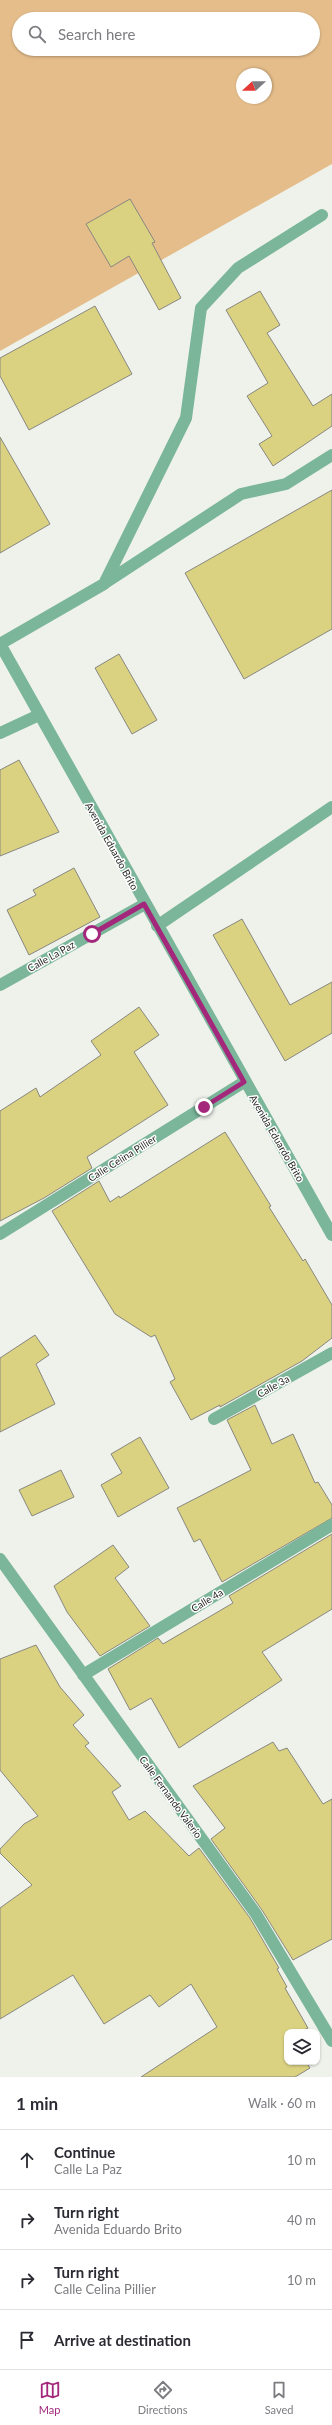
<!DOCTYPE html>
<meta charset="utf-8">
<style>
:root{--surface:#fff;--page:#f7f7f7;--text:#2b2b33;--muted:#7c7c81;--line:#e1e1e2;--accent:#a3287c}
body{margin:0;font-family:Lato,sans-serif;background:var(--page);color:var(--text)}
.controls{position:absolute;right:12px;bottom:12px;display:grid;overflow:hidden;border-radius:8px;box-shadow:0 1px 3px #0004}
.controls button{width:36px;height:36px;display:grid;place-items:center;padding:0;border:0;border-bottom:1px solid var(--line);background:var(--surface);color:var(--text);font:20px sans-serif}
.compass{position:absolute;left:236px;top:68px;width:36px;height:36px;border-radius:50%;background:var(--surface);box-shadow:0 1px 3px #0004;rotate:249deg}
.stop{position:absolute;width:12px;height:12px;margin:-9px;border:3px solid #a3287c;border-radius:50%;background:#fff}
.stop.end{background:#a3287c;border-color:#fff;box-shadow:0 1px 4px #0008}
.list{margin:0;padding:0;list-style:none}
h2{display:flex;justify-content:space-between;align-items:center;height:52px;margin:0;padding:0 16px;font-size:17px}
h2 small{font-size:13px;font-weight:400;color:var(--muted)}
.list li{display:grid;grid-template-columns:26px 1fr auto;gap:12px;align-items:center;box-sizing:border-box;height:60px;padding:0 16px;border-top:1px solid var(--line)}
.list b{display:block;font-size:15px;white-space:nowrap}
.list p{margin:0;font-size:13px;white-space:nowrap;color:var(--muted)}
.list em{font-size:13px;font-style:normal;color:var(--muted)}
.icon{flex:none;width:22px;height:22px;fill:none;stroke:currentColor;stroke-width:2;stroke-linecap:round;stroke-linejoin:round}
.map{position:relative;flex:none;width:332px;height:2077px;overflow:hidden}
.search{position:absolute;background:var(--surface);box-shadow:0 1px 3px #0004;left:12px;right:12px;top:12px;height:44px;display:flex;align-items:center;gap:10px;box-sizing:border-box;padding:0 14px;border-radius:22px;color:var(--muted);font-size:15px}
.sheet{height:292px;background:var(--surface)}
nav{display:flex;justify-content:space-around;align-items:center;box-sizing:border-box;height:56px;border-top:1px solid var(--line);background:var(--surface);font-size:11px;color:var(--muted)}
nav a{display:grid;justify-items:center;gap:2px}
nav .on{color:var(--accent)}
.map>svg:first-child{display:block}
.green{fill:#e5bd8a;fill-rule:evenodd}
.building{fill:#dad281;stroke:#888780}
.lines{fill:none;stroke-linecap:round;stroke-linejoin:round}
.minor{stroke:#7bb69a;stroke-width:12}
.route{stroke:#a3287c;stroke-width:5}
.labels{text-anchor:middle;stroke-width:3;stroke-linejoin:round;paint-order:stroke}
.street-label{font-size:10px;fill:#262825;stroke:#fff}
</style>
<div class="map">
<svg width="332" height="2077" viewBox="0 0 332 2077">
<rect width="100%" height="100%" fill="#eef2eb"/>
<path class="green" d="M 0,0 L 332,0 L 332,164 L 0,351 ZM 19,19 L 313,19 L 313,49 L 19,49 ZM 242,74 L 266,74 L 266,98 L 242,98 Z"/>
<path class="building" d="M 130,199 L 155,242 L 152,243 L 181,298 L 159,310 L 129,256 L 111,267 L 86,224 Z
M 260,291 L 280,325 L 267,333 L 313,406 L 332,394 L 332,426 L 273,466 L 259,444 L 272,436 L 247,396 L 268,383 L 226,310 Z
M 95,306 L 132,374 L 29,430 L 0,376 L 0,358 Z
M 0,437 L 50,524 L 0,553 Z
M 332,490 L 332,629 L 244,679 L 185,573 Z
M 119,654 L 157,720 L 132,734 L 95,668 Z
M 19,760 L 59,832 L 0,856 L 0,770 Z
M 74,868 L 100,917 L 29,955 L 7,910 L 36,895 L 33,890 Z
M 242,919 L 290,1005 L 332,982 L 332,1033 L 285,1061 L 213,935 Z
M 139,1007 L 159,1035 L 134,1052 L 168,1105 L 87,1157 L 92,1168 L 44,1198 L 0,1221 L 0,1111 L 36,1088 L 40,1097 L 101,1055 L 91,1041 Z
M 225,1132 L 271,1206 L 269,1207 L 303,1261 L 305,1259 L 332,1305 L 332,1338 L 302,1361 L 220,1407 L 220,1405 L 191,1420 L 170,1382 L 175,1379 L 155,1335 L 151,1337 L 115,1314 L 52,1211 L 99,1181 L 110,1202 L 119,1196 L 120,1198 Z
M 35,1335 L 49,1355 L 36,1364 L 55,1404 L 0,1432 L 0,1358 Z
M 255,1405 L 272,1444 L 293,1434 L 315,1483 L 318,1482 L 332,1505 L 332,1518 L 222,1582 L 200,1539 L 194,1542 L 177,1508 L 251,1470 L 227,1420 Z
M 140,1437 L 169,1488 L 118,1517 L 101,1485 L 122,1473 L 111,1454 Z
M 61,1470 L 74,1497 L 32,1516 L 19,1490 Z
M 332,1534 L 332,1609 L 262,1652 L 282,1680 L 179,1748 L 151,1698 L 130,1710 L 108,1669 L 158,1638 L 163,1644 L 233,1603 L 229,1596 Z
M 113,1545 L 129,1567 L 115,1578 L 150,1626 L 100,1656 L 67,1612 L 54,1586 Z
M 36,1645 L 60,1687 L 84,1715 L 73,1725 L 89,1743 L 85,1746 L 121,1786 L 112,1792 L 129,1820 L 145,1811 L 189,1856 L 199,1848 L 250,1918 L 279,1968 L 277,1969 L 287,1987 L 285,1988 L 308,2028 L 300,2032 L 287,2032 L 287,2062 L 306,2062 L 310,2068 L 295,2077 L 141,2077 L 217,2027 L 191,1984 L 159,2007 L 150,1995 L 104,2024 L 73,1975 L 0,2019 L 0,1908 L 32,1885 L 0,1853 L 0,1849 L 24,1824 L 38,1816 L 0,1770 L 0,1659 Z
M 273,1742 L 279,1751 L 287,1748 L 323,1804 L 332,1799 L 332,1939 L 293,1960 L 262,1910 L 211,1839 L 225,1828 L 193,1786 Z"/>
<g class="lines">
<path class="minor" d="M 105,583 L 241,494 L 286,484 L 332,455
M 0,644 L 332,1235
M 0,644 L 104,584 L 186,418 L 201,308 L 238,268 L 322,215
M 0,733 L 39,715
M 157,926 L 332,807
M 0,985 L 145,904
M 0,1234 L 244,1082
M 214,1419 L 332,1353
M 0,1559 L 256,1914 L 332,2041
M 83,1675 L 332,1525"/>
</g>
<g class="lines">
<path class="route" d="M 92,934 L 144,904 L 244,1082 L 204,1107"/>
</g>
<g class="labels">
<g class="street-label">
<text transform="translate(112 846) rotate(61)" y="4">Avenida Eduardo Brito</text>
<text transform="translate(51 956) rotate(-29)" y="4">Calle La Paz</text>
<text transform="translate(277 1138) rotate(60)" y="4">Avenida Eduardo Brito</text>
<text transform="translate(122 1158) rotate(-32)" y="4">Calle Celina Pillier</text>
<text transform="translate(273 1386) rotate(-29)" y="4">Calle 3a</text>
<text transform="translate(207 1600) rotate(-31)" y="4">Calle 4a</text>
<text transform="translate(171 1797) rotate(54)" y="4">Calle Fernando Valerio</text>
</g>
</g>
</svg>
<div class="controls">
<button><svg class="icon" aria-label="layers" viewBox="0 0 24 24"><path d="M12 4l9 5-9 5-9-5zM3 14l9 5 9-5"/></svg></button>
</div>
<svg class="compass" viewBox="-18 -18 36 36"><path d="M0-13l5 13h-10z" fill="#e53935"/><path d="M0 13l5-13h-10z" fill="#7c7c81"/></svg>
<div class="stop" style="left:92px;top:934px"></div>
<div class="stop end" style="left:204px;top:1107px"></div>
<div class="search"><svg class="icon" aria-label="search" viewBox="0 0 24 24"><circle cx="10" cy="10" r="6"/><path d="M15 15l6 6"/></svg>Search here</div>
</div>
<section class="sheet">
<h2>1 min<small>Walk · 60 m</small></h2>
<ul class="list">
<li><svg class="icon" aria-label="ahead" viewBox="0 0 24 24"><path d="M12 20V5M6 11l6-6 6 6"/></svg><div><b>Continue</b><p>Calle La Paz</p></div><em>10 m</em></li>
<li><svg class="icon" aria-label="right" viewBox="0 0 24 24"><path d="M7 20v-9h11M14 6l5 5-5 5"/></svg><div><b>Turn right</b><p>Avenida Eduardo Brito</p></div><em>40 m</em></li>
<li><svg class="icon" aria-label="right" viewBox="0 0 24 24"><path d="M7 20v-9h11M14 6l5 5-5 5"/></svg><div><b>Turn right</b><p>Calle Celina Pillier</p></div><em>10 m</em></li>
<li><svg class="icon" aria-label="arrive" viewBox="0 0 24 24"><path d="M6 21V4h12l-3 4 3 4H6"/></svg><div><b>Arrive at destination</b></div></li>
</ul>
</section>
<nav>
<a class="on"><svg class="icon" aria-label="map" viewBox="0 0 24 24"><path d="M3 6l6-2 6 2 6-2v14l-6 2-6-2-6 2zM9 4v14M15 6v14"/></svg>Map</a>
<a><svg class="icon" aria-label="directions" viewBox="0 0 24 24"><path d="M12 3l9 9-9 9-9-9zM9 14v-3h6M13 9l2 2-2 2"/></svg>Directions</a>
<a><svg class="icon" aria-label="saved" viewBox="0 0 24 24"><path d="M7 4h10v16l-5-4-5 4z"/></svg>Saved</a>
</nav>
